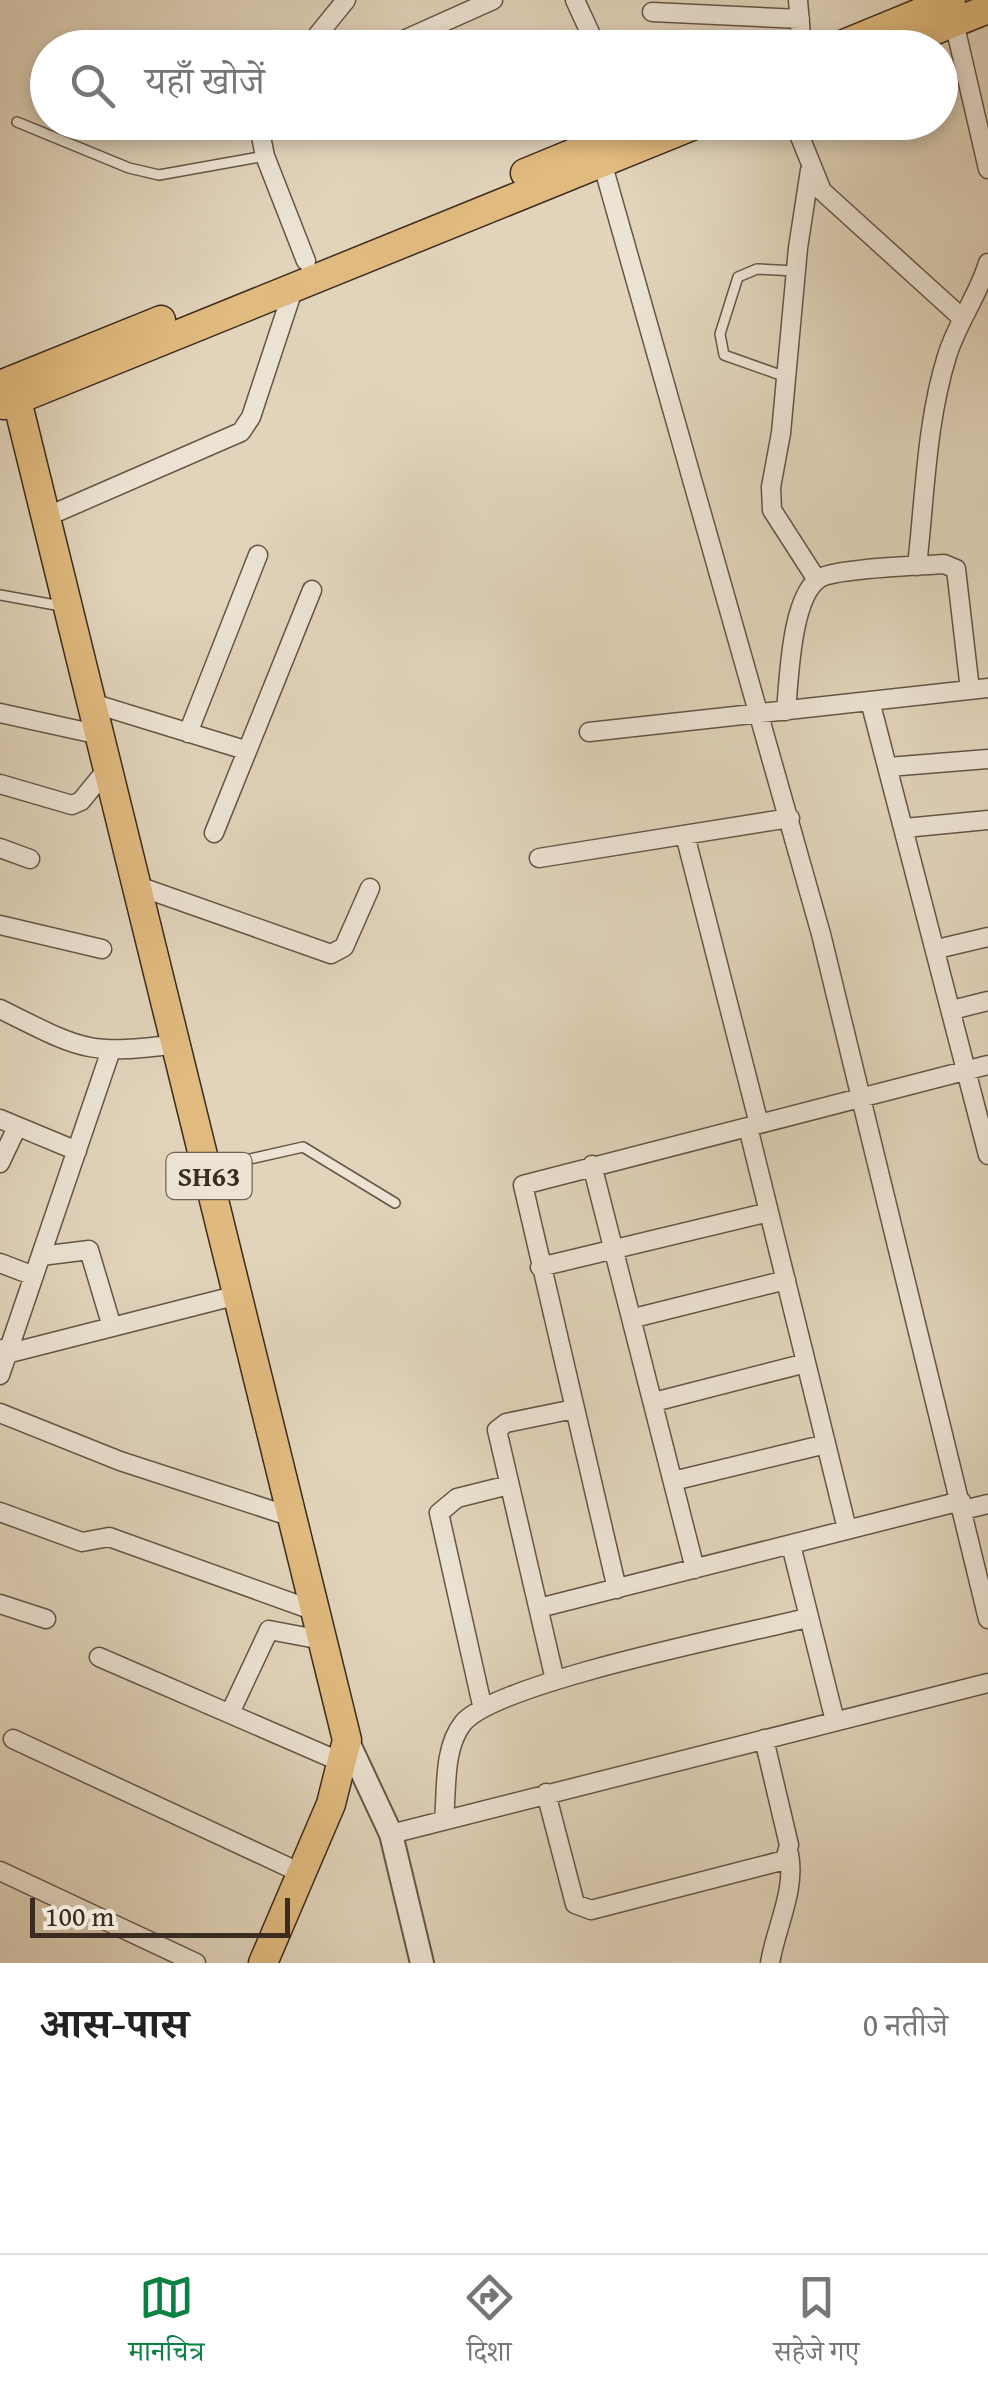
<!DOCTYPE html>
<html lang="hi">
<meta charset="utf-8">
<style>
:root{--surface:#fff;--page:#f6f6f6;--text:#222;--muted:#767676;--line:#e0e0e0;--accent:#0b8043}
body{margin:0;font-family:"Gentium Book Plus","Noto Serif Devanagari",serif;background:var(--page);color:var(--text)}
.scale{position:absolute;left:30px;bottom:25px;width:260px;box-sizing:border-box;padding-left:10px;border:5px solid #3c2b1f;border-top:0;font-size:28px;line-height:35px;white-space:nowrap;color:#3c2b1f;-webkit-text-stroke:8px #ece3d3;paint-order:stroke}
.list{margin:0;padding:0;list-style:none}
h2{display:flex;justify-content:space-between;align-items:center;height:130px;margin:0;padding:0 40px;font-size:42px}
h2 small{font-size:32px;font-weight:400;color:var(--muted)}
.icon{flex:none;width:55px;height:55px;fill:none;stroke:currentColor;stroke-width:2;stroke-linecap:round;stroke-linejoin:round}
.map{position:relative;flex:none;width:988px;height:1963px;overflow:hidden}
.search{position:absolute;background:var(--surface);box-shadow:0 5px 15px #0003;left:30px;right:30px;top:30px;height:110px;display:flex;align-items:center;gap:25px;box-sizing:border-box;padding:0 35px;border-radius:55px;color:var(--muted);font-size:38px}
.sheet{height:290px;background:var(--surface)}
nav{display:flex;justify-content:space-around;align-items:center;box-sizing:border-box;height:140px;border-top:2px solid var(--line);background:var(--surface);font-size:28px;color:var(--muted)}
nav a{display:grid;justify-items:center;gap:5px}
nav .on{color:var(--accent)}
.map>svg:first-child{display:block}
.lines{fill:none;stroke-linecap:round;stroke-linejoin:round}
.service-casing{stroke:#655546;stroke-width:12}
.minor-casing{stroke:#655546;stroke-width:21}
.tertiary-casing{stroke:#655546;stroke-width:26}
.primary-casing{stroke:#3c2b1f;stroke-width:31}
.service{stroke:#ece3d3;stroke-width:9}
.minor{stroke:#ece3d3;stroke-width:18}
.tertiary{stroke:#ece3d3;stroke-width:22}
.primary{stroke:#e0ba7e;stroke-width:28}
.labels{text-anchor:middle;stroke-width:8;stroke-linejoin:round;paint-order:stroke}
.shield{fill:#ece3d3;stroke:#716255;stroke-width:2.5}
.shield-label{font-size:28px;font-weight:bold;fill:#3c2b1f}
</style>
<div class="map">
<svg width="988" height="1963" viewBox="0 0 988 1963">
<rect width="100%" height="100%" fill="#e1d4bb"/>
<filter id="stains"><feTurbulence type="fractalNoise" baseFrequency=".002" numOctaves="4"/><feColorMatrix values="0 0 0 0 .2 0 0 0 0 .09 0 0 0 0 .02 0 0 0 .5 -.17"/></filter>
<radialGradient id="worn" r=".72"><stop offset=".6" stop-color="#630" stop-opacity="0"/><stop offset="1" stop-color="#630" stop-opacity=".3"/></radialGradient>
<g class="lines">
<defs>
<path id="service" d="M 17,122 L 129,168 L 159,175 L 265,156
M 786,377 L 724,355 L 720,334 L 738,277 L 757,269 L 795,271
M 0,595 L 61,606
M 210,1168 L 303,1147 L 395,1203"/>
<path id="minor" d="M 575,0 L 597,48
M 798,0 L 802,48
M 652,12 L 800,19
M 954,22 L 988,169
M 397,43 L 493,0
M 307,48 L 346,0
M 258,122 L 265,156 L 306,261
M 794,122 L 822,191 L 962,318
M 602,162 L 821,934 L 988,1619
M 810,170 L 798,248 L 781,433 L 771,487 L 772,510 L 817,580
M 46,517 L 241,432 L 251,417 L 294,287
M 917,566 C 925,497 926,423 947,356 C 957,323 978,296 988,263
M 870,701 L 988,1155
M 92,703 L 245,750
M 786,711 C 789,680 791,595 820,578 C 838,568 919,566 944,564 L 956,569 L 970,690
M 0,713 L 100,735
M 589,732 L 988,688
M 188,733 L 258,555
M 888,767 L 988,759
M 0,784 L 72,805 L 81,801 L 108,768
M 905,828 L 988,820
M 214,833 L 312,590
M 685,835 L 759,1124
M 0,848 L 30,859
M 539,858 L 790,818
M 138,886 L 331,954 L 344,947 L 370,888
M 0,925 L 102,949
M 937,949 L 988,937
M 0,1009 C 81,1049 86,1056 177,1044
M 952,1010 L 988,1001
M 0,1119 L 77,1151
M 748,1127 L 847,1529
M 0,1163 L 17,1127
M 592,1165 L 695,1569
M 41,1256 L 89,1250 L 112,1327
M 0,1263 L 34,1276
M 540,1267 L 769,1212
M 634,1318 L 786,1280
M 2,1349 L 10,1353 L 238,1295
M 0,1375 L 110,1053
M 654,1402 L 806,1363
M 0,1413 L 120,1461 L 292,1517
M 673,1481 L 826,1444
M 963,1510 L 988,1504
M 0,1512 L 82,1542 L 109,1537 L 315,1611
M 791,1545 L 835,1721
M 617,1589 L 523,1185 L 988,1065
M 0,1604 L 46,1619
M 539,1608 L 961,1501
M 99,1657 L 341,1762
M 555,1680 L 497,1430 L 506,1423 L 574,1409
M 482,1705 L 439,1513 L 457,1498 L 509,1485
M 230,1713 L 269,1630 L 322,1640
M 13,1739 L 303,1874
M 546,1793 L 575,1904 L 591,1910 L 785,1860 L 789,1845 L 764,1739
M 444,1819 C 447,1789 443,1748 463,1723 C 497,1682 743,1634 807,1618
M 391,1834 L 988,1683
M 0,1871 L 196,1963
M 770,1963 C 776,1927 796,1890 789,1854"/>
<path id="tertiary" d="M 347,1740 L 391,1834 L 422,1963"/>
<path id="primary" d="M 834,48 L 951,0
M 890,48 L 988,9
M 525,173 L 649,122
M 12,380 L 347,1740 L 331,1804 L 263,1963
M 0,385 L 161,320
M 4,405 L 702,122"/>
</defs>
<use href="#service" class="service-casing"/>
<use href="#minor" class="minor-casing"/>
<use href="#tertiary" class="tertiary-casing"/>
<use href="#primary" class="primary-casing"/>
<use href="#service" class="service"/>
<use href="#minor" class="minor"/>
<use href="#tertiary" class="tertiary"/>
<use href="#primary" class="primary"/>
</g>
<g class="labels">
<rect class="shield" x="166.5" y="1153" width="85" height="46" rx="8"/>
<g class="shield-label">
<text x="209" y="1186">SH63</text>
</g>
</g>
<rect width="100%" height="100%" filter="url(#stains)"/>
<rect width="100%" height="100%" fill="url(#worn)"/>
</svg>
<div class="scale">100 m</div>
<div class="search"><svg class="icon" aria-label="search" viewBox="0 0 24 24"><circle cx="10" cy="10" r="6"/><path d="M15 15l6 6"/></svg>यहाँ खोजें</div>
</div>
<section class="sheet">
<h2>आस-पास<small>0 नतीजे</small></h2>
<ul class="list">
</ul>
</section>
<nav>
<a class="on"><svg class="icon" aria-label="map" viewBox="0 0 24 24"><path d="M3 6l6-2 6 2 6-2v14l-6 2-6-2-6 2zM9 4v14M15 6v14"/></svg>मानचित्र</a>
<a><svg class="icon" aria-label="directions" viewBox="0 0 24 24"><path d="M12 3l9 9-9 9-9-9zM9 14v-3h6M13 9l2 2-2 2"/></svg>दिशा</a>
<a><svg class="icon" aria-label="saved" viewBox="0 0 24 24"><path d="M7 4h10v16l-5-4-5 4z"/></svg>सहेजे गए</a>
</nav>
